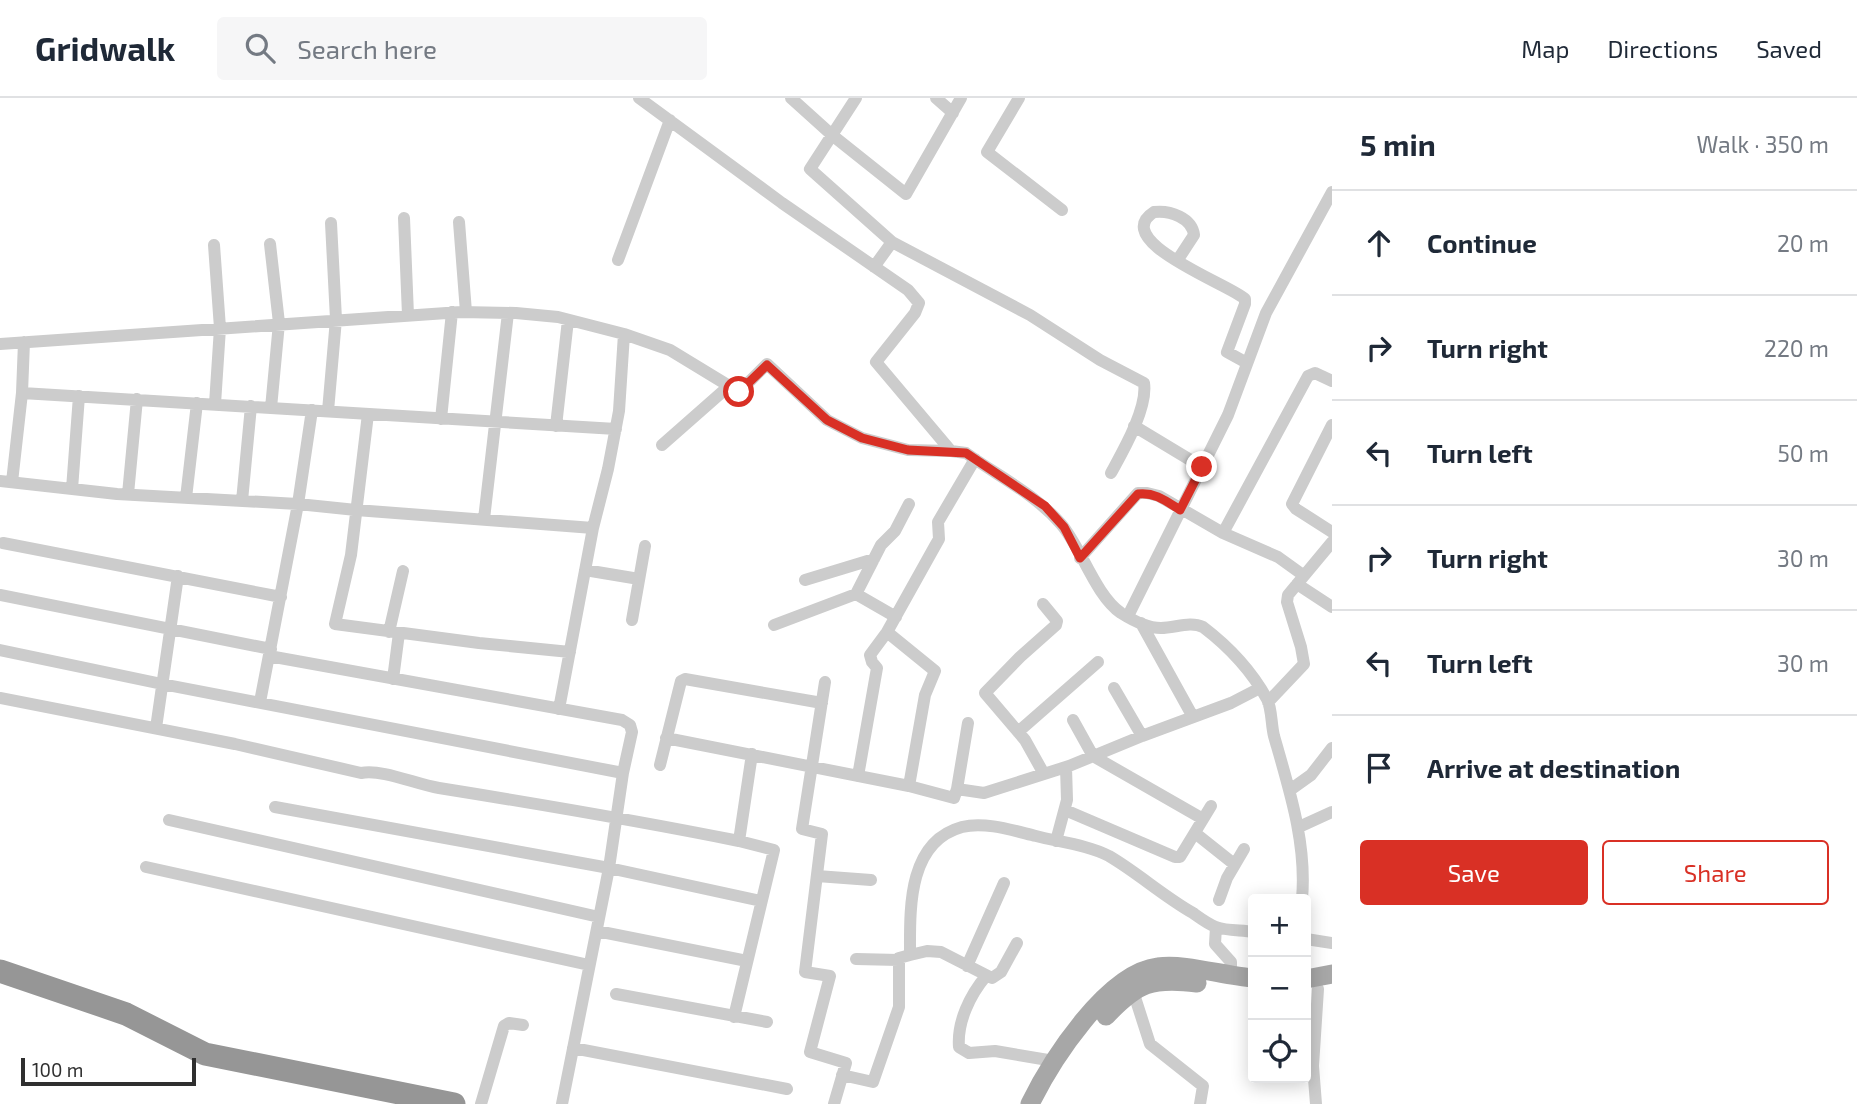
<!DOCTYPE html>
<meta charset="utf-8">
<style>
:root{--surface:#fff;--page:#f6f6f7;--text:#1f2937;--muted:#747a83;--line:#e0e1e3;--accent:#d93025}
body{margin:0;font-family:"Exo 2",sans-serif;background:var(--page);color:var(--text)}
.controls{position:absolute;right:21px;bottom:21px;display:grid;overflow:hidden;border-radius:7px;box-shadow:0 4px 18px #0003}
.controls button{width:63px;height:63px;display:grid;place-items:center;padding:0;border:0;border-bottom:2px solid var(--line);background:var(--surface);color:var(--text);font:35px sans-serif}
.scale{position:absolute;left:21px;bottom:18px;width:175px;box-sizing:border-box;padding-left:7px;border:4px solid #2f2f2f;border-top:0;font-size:19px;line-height:24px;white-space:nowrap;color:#2f2f2f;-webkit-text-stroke:5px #fff;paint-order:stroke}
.stop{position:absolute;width:21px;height:21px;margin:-16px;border:5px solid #d93025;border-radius:50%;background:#fff}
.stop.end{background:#d93025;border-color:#fff;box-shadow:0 2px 7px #0008}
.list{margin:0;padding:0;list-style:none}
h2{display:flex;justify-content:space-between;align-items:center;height:91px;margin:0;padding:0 28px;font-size:30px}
h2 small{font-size:23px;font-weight:400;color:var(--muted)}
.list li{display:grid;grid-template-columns:46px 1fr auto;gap:21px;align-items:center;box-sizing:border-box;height:105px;padding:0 28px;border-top:2px solid var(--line)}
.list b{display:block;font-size:26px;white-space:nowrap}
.list em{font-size:23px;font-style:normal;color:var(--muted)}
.actions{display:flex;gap:14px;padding:21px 28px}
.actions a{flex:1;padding:16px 0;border:2px solid var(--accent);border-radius:7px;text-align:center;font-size:24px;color:var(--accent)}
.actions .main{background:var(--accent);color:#fff}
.icon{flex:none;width:38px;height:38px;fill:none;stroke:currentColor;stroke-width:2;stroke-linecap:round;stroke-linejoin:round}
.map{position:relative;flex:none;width:1332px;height:1006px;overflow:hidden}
header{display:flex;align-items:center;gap:42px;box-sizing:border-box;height:98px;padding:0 35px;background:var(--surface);border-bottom:2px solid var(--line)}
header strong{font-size:33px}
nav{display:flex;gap:38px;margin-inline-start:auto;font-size:24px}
.search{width:490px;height:63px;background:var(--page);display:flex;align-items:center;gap:18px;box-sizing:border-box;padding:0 24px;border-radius:7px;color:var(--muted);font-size:26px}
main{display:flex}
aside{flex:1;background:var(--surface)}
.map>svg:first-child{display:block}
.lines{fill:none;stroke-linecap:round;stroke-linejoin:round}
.street{stroke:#ccc;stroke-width:12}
.primary{stroke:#a7a7a7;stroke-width:19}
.highway{stroke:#969696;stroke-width:23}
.route{stroke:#d93025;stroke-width:9}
</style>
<header>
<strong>Gridwalk</strong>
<div class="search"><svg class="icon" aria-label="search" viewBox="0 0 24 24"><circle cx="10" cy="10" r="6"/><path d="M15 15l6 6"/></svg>Search here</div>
<nav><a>Map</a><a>Directions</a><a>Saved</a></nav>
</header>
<main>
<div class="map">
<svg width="1332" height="1006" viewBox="0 0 1332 1006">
<rect width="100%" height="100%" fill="#fff"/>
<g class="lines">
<path class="street" d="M 639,0 L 782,105 L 908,192 L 919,205 L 915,215 L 876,264 L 951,353 L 966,355 C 998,378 1035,396 1061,426 C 1081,449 1095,497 1121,515 C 1132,522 1147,530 1161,530 C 1175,530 1190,523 1203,529 C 1228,548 1251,572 1267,601 C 1272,611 1271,626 1274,638 C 1289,691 1307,745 1302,801
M 791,0 L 832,37 L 906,96 L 961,0
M 856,0 L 810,71 L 892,144 L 874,169
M 936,0 L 953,15
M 1019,0 L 987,54 L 1062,112
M 404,120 L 408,217
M 459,124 L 466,214
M 892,144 L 1030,217 L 1100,262 L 1144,285 C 1148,310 1123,353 1111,375
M 270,146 L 279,225 L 271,310
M 214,147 L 220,230 L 215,306
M 618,162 L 670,22
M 1177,163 L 1194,137 C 1192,120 1170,112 1154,114 C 1108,143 1231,187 1245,201 L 1245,206 L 1227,254 L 1247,265
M 0,246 L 461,214 L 516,215 L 558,219 L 624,236 L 670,252 L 739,294 L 767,266 L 827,322 L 862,340 L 908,352 L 951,353
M 22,295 L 616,331
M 328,313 L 336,221 L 331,125
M 368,316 L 351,457 L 335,526 L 479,545 L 570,554
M 441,321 L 452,214
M 1332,327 L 1292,406 L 1296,411 L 1332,434
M 556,328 L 568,222
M 1134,328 L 1202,369
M 662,347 L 729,288
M 0,383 L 117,396 L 298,406 L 356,412 L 593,430
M 12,384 L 22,295 L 24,244
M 72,391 L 79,298
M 128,396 L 137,301
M 186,400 L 197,305
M 242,403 L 251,308
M 484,421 L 508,215
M 1223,435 L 1308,278 L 1315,275 L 1332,283
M 3,445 L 281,499
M 1080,460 L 1138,395 L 1147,395 L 1159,398 L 1223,435 L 1278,459 L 1303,477
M 585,472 L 639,481
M 805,482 L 874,461
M 1297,486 L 1332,509
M 856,496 L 881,447 L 895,433 L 909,406
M 0,497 L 271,551
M 1043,506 L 1057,523 L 1056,527 L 1020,559 L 985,595 L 1025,642 L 1044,676
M 1128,518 L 1228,317 L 1266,215 L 1332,94
M 632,522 L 645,448
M 1141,525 L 1193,619
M 774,527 L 856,496 L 896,519
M 389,534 L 403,473
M 887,534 L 935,573 L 925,597 L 909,688
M 0,552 L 162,586 L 623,675
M 269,558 L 622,622 L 630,627 L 632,634 L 623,675 L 609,770 L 562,1006
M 393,581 L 399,535
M 825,584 L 802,731 L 822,736 L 805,874 L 830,878 L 810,954 L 846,965 L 834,1006
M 1114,590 L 1142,638
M 0,600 L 235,646 L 361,675 C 383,671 415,686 439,690 C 539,706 639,723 739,743
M 260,604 L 298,406 L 312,312
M 1268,604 L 1304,566 L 1301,549 L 1287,504 L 1288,497 L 1332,444
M 559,611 L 593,430 L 608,371 L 619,313 L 624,236
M 1073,622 L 1093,658 L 1203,721
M 156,630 L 178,478
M 1018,634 L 1098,564
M 666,640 L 909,688 L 954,700 L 957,691 L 984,695 L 1069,668 L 1142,638 L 1231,605 L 1260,590
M 660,667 L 681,583 L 685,581 L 822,605
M 858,678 L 877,570 L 872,564 L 870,557 L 887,534 L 935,448 L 939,441 L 938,424 L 975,361
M 957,691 L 968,625
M 1290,692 L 1311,677 L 1332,650
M 275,709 L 609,770 L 761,803
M 1065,712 L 1175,759 L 1180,759 L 1211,708
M 169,722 L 599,819
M 1299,729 L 1332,714
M 1195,735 L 1234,766
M 1056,743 L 1067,702 L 1066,669
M 146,769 L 589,867
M 817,778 L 871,782
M 1219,802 L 1227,780 L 1244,751
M 1216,829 L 1215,846 L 1231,864 L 1231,878
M 597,833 L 747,863
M 1306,841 L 1332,845
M 910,857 L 927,853 L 941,854 L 992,880 L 1001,874 L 1017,845
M 856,861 L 899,862
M 967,868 L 1004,785
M 986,878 C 970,897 957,924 959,949 L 969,955 L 995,953 L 1054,963
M 1133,893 L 1150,946 L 1203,988 L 1200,1006
M 616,896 L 767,924
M 734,919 L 774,752 L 739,743 L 752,656
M 573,950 L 787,991
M 842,977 L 873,984 L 899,909 L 899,860 L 910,857 C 910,812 907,744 962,729 C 985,723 1015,733 1036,738 C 1059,744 1088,747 1109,758 C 1138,775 1163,798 1193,815 C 1200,820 1208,826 1216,829 C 1227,833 1242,832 1253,834
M 481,1006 L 504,928 L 509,925 L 523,927
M 1316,1006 L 1313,968 L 1318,891"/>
<path class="primary" d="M 1306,881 L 1332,876
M 1106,918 C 1137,885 1152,879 1197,885
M 1030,1006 C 1051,963 1107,875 1158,869 C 1185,865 1224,878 1253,880"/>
<path class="highway" d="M 0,873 L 126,916 L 205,956 L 454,1006"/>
</g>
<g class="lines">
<path class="route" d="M 739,294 L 767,267 L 827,322 L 862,340 L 908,352 L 966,355 L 1045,408 L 1064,429 L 1080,460 L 1138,396 C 1155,394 1166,403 1180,412 L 1202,369"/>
</g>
</svg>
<div class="controls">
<button>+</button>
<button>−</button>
<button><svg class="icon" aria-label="locate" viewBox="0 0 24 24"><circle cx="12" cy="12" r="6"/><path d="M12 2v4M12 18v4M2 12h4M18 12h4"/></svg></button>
</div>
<div class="scale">100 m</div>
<div class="stop" style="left:739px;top:294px"></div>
<div class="stop end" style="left:1202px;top:369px"></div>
</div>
<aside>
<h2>5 min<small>Walk · 350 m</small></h2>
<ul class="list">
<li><svg class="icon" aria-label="ahead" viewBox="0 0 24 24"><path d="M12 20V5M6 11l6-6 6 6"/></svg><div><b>Continue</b></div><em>20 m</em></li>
<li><svg class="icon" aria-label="right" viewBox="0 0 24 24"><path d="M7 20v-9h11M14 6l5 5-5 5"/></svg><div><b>Turn right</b></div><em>220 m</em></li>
<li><svg class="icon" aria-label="left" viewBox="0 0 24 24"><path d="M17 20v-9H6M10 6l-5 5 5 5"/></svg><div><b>Turn left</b></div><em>50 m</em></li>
<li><svg class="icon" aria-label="right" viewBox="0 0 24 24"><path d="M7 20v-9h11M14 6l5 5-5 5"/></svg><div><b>Turn right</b></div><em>30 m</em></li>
<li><svg class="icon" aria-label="left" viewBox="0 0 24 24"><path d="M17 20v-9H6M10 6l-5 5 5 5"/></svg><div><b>Turn left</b></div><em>30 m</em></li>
<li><svg class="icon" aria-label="arrive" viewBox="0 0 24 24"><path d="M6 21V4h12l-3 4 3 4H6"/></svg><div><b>Arrive at destination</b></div></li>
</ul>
<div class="actions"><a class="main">Save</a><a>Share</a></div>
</aside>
</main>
